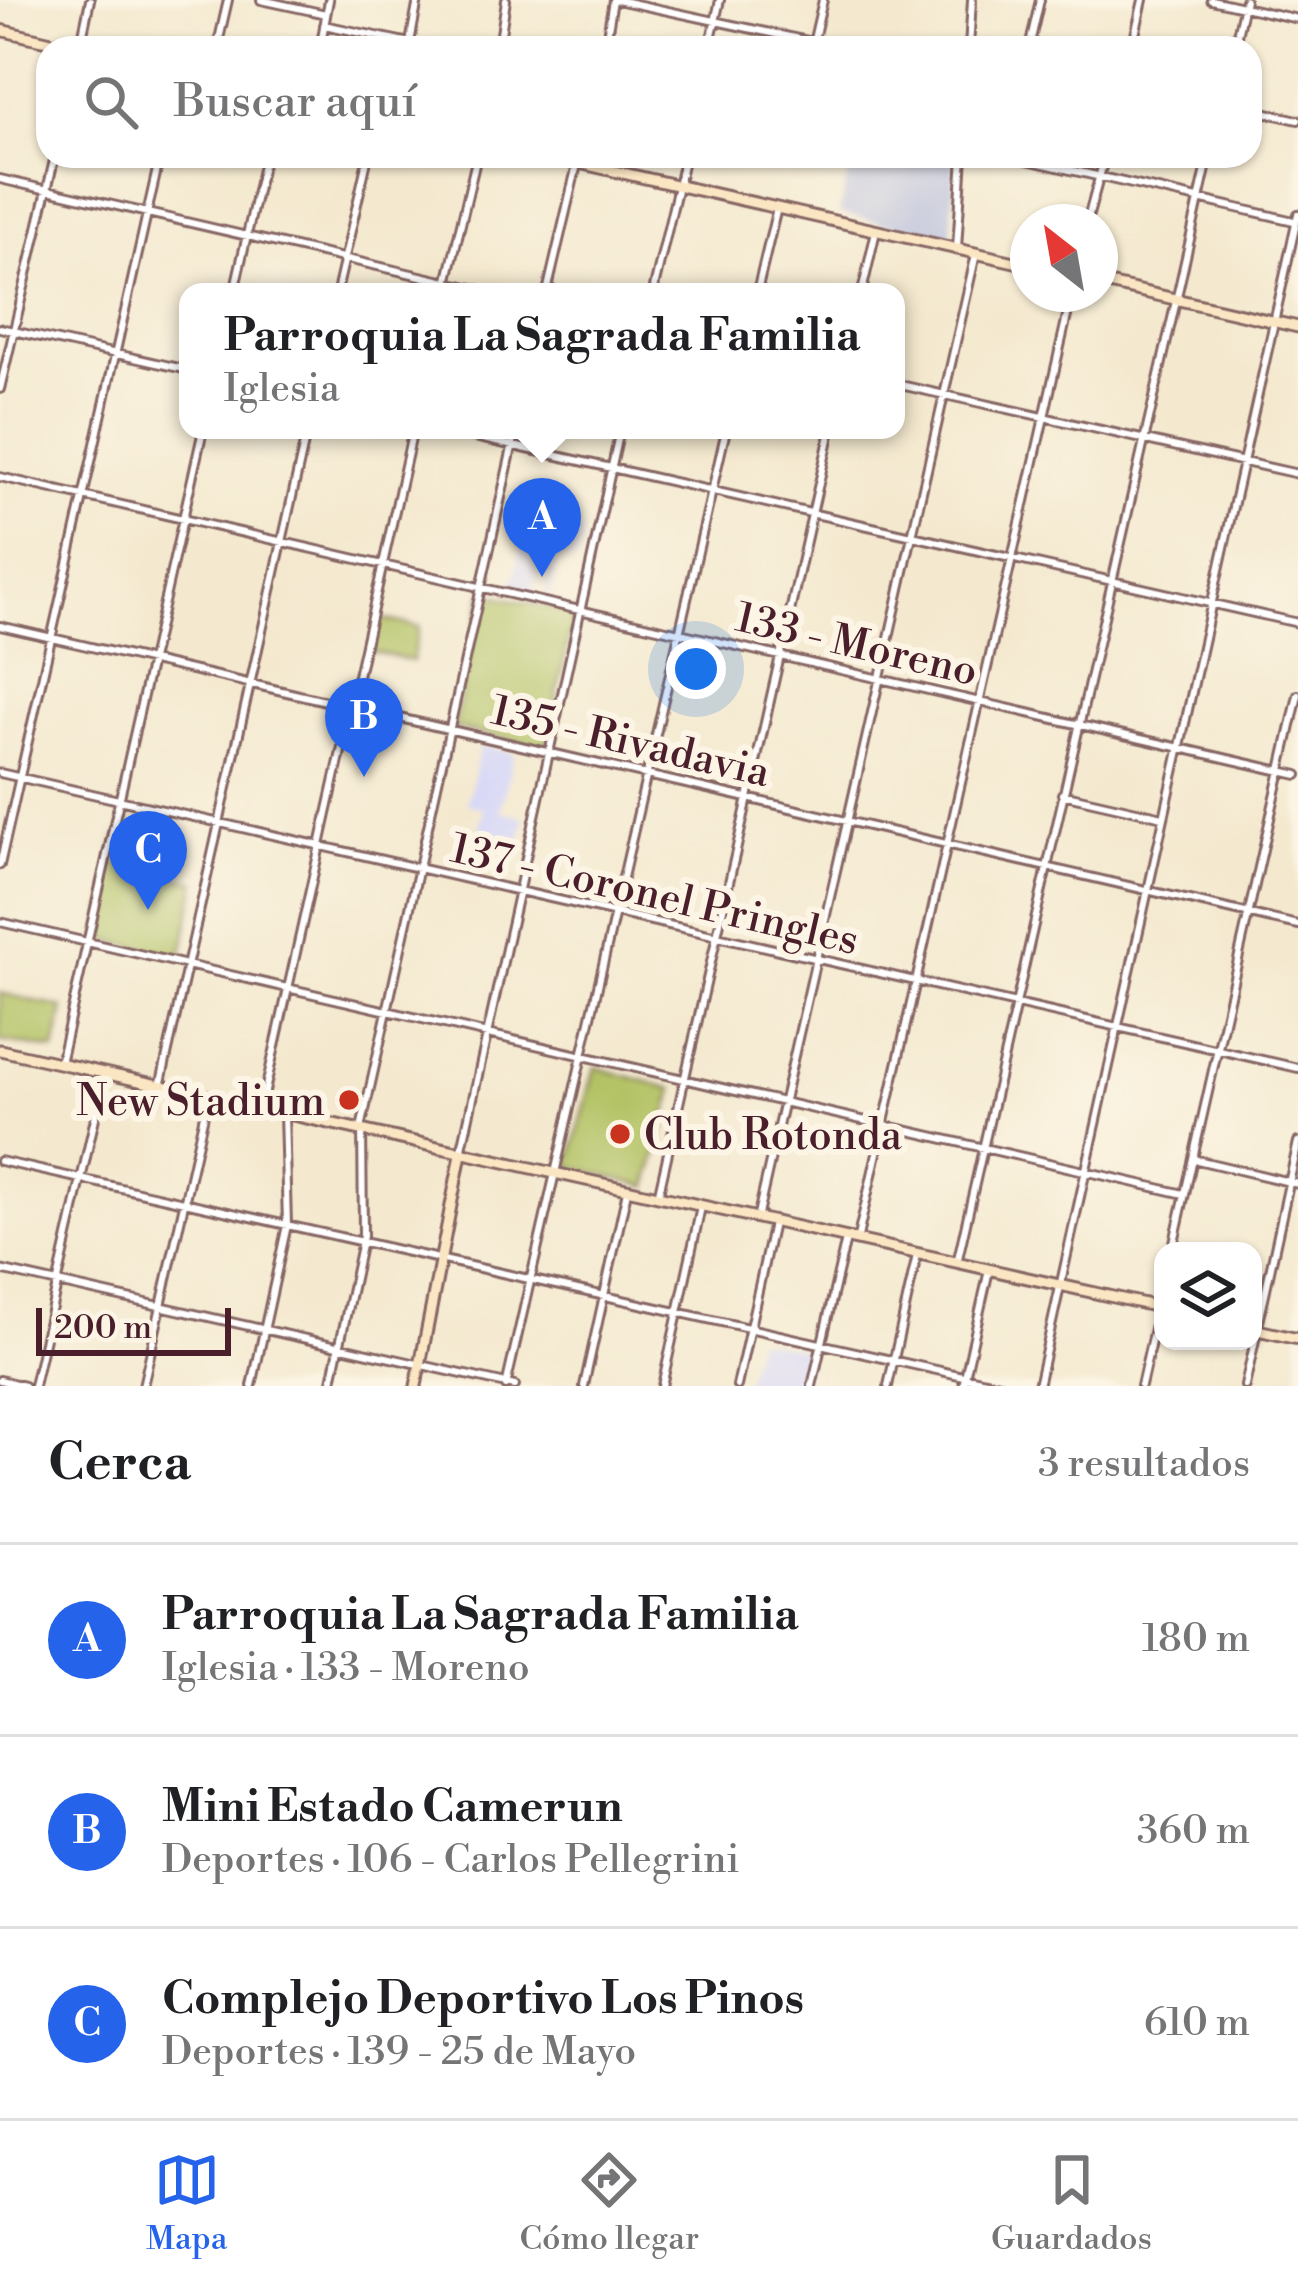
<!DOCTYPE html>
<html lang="es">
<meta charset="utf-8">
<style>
:root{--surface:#fff;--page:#f2f2f2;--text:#202124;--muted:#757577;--line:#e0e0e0;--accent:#2563eb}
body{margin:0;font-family:"Libre Bodoni",serif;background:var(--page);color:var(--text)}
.controls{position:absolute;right:36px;bottom:36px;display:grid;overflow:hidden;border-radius:24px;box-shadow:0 3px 9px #0004}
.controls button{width:108px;height:108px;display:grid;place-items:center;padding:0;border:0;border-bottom:3px solid var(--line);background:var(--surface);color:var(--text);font:60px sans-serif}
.compass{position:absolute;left:1010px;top:204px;width:108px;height:108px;border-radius:50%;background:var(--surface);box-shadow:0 3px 9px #0004;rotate:329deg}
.scale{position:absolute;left:36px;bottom:30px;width:195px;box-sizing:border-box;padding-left:12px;border:6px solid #4a1f2b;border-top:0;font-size:33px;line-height:42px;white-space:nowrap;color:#4a1f2b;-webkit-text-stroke:9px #fcf5e5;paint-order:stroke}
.you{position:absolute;left:696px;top:669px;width:42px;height:42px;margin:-30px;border:9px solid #fff;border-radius:50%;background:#1a73e8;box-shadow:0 0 0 18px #1a73e833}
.badge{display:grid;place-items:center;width:78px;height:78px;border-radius:50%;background:var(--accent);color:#fff;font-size:39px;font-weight:700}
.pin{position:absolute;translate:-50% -99px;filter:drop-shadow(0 3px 6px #0008)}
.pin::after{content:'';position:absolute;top:63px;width:42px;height:36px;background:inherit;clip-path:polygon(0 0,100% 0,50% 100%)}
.popup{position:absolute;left:179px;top:283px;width:726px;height:156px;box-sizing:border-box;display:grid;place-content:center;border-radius:24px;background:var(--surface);filter:drop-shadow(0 3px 9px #0005);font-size:39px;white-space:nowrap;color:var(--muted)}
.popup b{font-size:45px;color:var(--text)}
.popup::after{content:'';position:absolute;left:50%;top:100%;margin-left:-24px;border:24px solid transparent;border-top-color:var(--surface)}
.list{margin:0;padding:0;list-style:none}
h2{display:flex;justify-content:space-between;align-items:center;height:156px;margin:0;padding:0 48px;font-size:51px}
h2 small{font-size:39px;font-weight:400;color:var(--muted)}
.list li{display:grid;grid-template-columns:78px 1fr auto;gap:36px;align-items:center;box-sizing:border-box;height:192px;padding:0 48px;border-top:3px solid var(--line)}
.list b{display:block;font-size:45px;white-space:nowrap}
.list p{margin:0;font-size:39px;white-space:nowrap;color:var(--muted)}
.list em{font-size:39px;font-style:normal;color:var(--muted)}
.icon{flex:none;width:66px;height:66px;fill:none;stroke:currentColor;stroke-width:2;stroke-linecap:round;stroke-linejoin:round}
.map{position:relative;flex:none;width:1298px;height:1386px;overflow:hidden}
.search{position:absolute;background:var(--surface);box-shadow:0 3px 9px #0004;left:36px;right:36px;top:36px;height:132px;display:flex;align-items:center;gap:30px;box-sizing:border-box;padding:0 42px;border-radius:36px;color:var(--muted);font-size:45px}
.sheet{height:732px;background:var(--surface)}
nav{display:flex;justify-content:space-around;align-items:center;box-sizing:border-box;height:168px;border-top:3px solid var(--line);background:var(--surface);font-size:33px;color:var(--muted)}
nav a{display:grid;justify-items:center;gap:6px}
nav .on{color:var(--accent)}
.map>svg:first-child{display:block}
.built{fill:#d6d7f8}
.industrial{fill:#bec2dd}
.green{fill:#b3c265;stroke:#7e7048;stroke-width:3}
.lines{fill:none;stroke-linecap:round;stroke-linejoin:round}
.street-casing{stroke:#866664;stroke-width:12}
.secondary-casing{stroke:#866664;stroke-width:15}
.street{stroke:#fff;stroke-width:6}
.secondary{stroke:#fbe6c4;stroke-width:9}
.poi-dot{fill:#c8321e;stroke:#fcf5e5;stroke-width:4.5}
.labels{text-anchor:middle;stroke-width:12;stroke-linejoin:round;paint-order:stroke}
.street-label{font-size:42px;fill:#4a1f2b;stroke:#fcf5e5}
.poi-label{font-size:42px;fill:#4a1f2b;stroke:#fcf5e5;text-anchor:end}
</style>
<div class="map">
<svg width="1298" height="1386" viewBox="0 0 1298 1386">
<rect width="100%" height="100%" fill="#fcf5e5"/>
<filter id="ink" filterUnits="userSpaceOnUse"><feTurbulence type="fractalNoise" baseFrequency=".00833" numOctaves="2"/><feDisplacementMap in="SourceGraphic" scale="24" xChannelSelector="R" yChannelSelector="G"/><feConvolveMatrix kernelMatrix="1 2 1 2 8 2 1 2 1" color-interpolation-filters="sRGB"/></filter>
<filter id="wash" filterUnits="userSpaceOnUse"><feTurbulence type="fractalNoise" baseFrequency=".004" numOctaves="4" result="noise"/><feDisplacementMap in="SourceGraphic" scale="48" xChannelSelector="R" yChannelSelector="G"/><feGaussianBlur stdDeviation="2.7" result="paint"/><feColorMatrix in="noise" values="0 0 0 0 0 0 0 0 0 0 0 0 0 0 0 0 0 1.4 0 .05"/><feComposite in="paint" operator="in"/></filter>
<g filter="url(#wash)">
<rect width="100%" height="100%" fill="#f4e9cf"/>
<path class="built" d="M 543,525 L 584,533 L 578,561 L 559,557 L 551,595 L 545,594 L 551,562 L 540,561 L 533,591 L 512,586 L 525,529 L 541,532 Z
M 480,746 L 514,753 L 500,811 L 525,817 L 520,842 L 479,832 L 484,808 L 467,804 Z
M 757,1339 L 809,1351 L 805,1386 L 744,1386 Z"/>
<path class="industrial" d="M 852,156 L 955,161 L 951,239 L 839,213 Z"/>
<path class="green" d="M 483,593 L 574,613 L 546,747 L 454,728 Z
M 378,618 L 419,627 L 412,661 L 370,651 Z
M 114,863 L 197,882 L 181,957 L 98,938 Z
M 0,993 L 64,1008 L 55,1050 L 0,1041 Z
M 595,1067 L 674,1089 L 648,1187 L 569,1166 Z"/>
</g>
<g filter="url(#ink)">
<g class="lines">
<defs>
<path id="street" d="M 261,0 L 326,14
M 617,0 L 813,42
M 1211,0 L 1298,19
M 324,25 L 434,48
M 80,48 L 90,0
M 217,48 L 228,0
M 320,48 L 329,0
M 409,48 L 418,0
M 499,48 L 506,0
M 605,48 L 613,0
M 709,48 L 720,0
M 812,48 L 823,0
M 969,48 L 972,0
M 1029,48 L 1040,0
M 1132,48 L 1143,0
M 1234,48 L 1245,0
M 1250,109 L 1298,120
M 1009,156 L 1294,221
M 0,179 L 490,292
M 1087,222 L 1105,156
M 957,248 L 963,156
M 234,292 L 265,156
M 337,292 L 368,156
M 445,292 L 477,156
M 547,292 L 579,156
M 653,292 L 685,156
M 757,292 L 777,208
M 862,292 L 876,231
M 0,328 L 188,370
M 896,384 L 1298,474
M 0,389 L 55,156
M 443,430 L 1298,623
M 0,477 L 1298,775
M 0,626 L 1298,925
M 0,773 L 1298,1068
M 1062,794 L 1163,817
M 0,865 L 160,156
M 0,922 L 1184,1194
M 60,1063 L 203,430
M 160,1087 L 307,430
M 261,1109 L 413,430
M 461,1153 L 620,430
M 1193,1159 L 1298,1184
M 0,1161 L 1008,1386
M 658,1197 L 831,430
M 757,1219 L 976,254
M 857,1241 L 1072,294
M 1172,1251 L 1298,695
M 957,1263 L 1209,156
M 0,1270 L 515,1386
M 0,1380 L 24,1386
M 34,1386 L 105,1074
M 143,1386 L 208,1097
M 252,1386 L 287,1225 L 284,1113
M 331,1386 L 363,1236 L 362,1124 L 516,430
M 506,1386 L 726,430
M 584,1386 L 627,1191
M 662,1386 L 701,1207
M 737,1386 L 773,1223
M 812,1386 L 846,1239
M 888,1386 L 917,1255
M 963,1386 L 989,1270
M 1038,1386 L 1298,214
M 1141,1386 L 1163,1289
M 1245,1386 L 1298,1142"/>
<path id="secondary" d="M 0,30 L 77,48
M 548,156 L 1028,265
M 1100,282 L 1298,327
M 0,1050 L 1163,1308
M 1253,1329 L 1298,1339
M 416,1386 L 461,1154"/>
</defs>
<use href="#street" class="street-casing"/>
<use href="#secondary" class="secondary-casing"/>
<use href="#street" class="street"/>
<use href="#secondary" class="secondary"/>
</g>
</g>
<g class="poi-dot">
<circle cx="349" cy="1100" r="12"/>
<circle cx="620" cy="1134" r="12"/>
</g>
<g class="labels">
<g class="street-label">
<text transform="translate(857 643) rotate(13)" y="15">133 - Moreno</text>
<text transform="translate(631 740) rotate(13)" y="15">135 - Rivadavia</text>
<text transform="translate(655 893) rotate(13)" y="15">137 - Coronel Pringles</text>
</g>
<g class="poi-label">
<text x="325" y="1115">New Stadium</text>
<text x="644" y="1149" text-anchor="start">Club Rotonda</text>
</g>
</g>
</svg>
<div class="controls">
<button><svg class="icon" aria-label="layers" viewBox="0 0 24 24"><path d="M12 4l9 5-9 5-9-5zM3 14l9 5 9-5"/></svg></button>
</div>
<svg class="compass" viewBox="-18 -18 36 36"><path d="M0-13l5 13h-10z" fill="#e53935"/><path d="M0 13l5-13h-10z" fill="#757577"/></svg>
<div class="scale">200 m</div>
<div class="you"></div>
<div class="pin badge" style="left:542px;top:577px">A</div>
<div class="popup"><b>Parroquia La Sagrada Familia</b>Iglesia</div>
<div class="pin badge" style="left:364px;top:777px">B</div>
<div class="pin badge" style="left:148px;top:910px">C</div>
<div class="search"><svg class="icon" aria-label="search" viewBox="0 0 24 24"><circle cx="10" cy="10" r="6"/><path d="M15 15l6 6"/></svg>Buscar aquí</div>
</div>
<section class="sheet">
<h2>Cerca<small>3 resultados</small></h2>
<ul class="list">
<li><span class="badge">A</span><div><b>Parroquia La Sagrada Familia</b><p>Iglesia · 133 - Moreno</p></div><em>180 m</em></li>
<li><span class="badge">B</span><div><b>Mini Estado Camerun</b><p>Deportes · 106 - Carlos Pellegrini</p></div><em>360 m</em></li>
<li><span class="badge">C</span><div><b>Complejo Deportivo Los Pinos</b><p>Deportes · 139 - 25 de Mayo</p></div><em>610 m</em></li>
</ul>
</section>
<nav>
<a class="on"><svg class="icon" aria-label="map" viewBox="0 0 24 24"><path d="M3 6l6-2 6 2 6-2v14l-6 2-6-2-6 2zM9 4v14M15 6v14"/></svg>Mapa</a>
<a><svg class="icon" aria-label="directions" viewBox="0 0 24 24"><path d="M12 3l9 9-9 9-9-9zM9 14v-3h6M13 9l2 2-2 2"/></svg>Cómo llegar</a>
<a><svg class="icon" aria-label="saved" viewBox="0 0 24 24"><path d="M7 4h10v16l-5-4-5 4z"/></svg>Guardados</a>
</nav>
